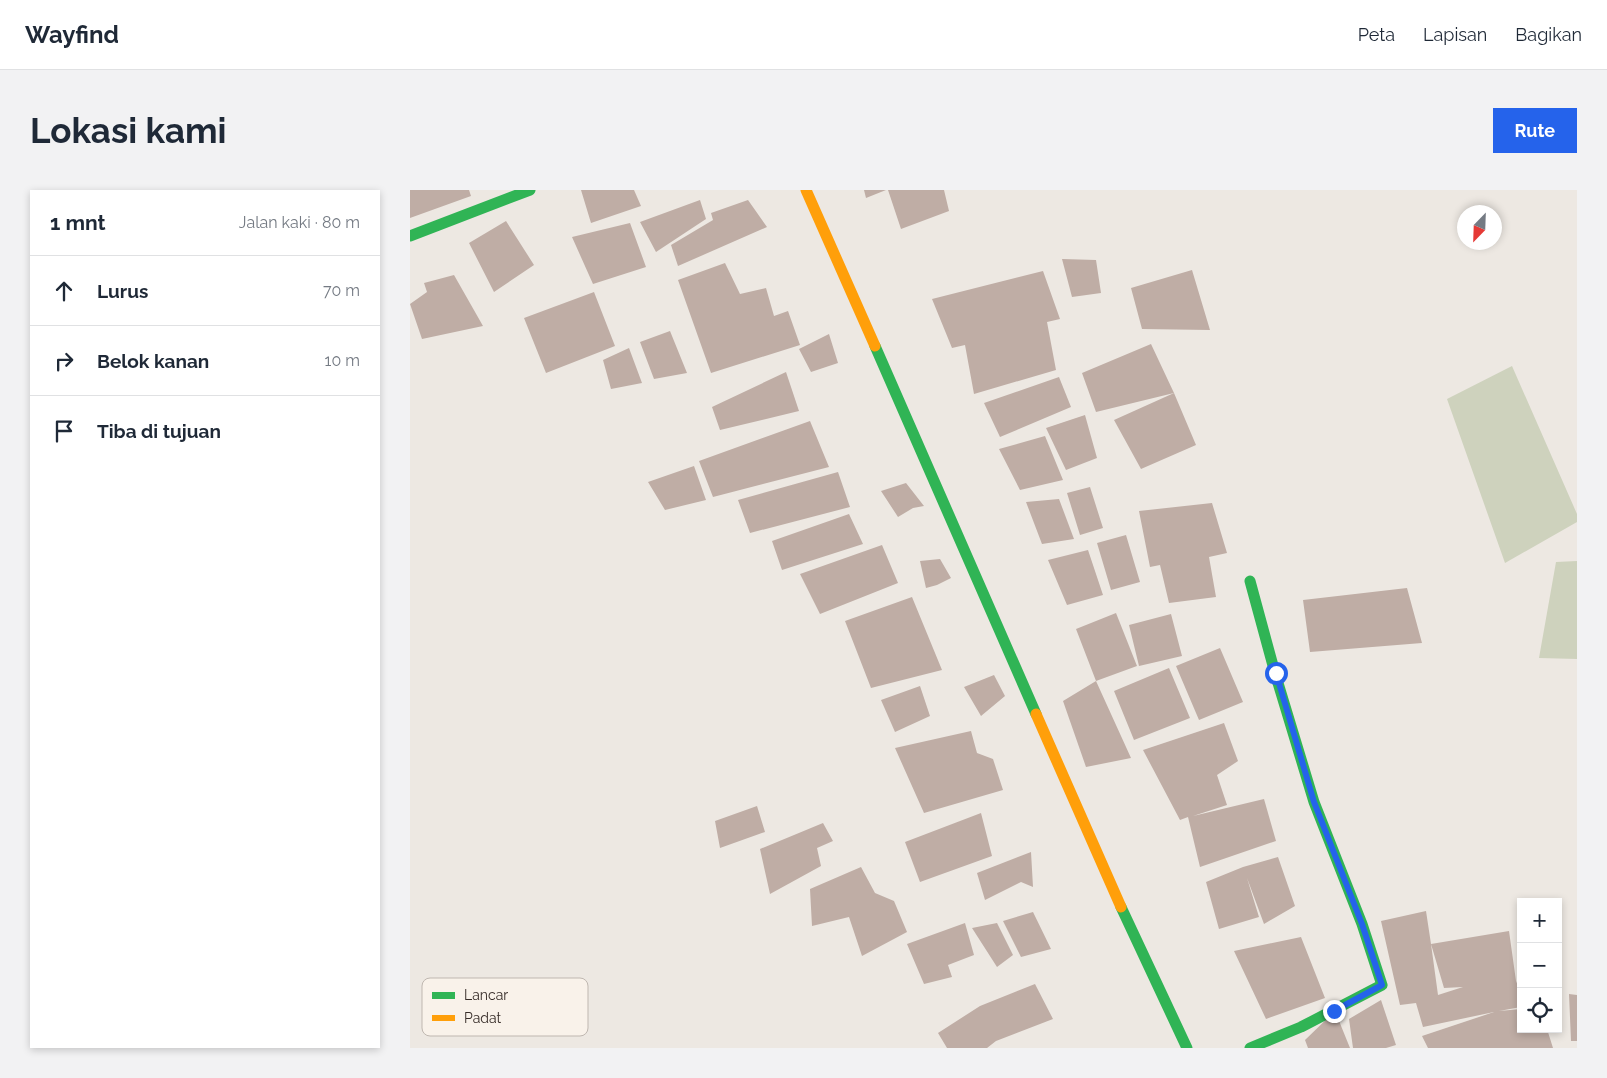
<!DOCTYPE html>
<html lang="id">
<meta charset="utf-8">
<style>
:root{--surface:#fff;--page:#f2f2f3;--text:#1f2937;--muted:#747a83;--line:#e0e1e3;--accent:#2563eb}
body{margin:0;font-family:Raleway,sans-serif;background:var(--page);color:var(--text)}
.controls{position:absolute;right:15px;bottom:15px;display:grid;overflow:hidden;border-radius:0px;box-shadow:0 2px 8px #0003}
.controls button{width:45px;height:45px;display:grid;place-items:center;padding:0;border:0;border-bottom:1px solid var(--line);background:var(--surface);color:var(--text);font:25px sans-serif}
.compass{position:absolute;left:1047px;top:15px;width:45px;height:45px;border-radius:50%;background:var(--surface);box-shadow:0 2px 8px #0003;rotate:203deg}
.stop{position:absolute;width:15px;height:15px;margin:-11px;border:4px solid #2563eb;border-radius:50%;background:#fff}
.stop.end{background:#2563eb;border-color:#fff;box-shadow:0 1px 5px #0008}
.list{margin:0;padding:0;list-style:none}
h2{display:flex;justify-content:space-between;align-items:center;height:65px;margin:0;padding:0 20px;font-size:21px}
h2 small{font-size:16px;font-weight:400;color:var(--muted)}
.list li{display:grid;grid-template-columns:32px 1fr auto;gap:15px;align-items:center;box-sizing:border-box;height:70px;padding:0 20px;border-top:1px solid var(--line)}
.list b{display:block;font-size:19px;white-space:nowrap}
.list em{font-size:16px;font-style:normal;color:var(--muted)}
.icon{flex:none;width:28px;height:28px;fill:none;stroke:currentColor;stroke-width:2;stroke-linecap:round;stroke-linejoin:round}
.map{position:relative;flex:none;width:1167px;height:858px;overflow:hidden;border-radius:0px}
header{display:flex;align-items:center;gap:30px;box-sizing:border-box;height:70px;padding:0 25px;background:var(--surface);border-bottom:1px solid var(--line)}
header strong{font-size:24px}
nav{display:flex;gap:28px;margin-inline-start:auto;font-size:18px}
.intro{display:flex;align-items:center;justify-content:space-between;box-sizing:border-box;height:120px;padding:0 30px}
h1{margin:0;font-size:35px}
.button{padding:12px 22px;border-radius:0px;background:var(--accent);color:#fff;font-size:18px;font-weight:700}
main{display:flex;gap:30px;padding:0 30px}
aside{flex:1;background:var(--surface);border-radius:0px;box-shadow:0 2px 8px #0003}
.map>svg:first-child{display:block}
.green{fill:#ced2bd}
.building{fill:#bfada5;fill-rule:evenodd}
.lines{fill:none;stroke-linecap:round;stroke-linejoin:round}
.fast{stroke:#30b455;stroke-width:11}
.slow{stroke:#ff9f0a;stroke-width:11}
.route{stroke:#2563eb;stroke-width:6}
.key{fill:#f9f2ea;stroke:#bfb7b0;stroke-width:1}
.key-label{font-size:14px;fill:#372d29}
</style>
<header>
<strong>Wayfind</strong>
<nav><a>Peta</a><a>Lapisan</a><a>Bagikan</a></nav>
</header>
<div class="intro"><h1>Lokasi kami</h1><a class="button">Rute</a></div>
<main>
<aside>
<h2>1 mnt<small>Jalan kaki · 80 m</small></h2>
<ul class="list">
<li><svg class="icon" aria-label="ahead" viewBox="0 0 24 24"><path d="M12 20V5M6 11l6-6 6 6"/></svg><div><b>Lurus</b></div><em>70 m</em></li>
<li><svg class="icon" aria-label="right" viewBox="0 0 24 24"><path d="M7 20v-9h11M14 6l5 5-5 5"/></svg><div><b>Belok kanan</b></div><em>10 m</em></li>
<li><svg class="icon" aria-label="arrive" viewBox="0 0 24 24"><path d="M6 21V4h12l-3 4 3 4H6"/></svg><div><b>Tiba di tujuan</b></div></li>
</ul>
</aside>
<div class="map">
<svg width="1167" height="858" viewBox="0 0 1167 858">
<rect width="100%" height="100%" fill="#ede8e2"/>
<path class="green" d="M 1102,176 L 1167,324 L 1167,332 L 1095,373 L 1037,209 Z
M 1167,371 L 1167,469 L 1129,468 L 1146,372 Z"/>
<path class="building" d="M 0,0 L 59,0 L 61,6 L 0,28 Z
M 171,0 L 224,0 L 231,16 L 181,33 Z
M 454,0 L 476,0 L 456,8 Z
M 478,0 L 534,0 L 539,21 L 491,39 Z
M 290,10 L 296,29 L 246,62 L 230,32 Z
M 338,10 L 357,37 L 268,76 L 261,55 L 303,30 L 301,23 Z
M 96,31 L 124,75 L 84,102 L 59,53 Z
M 220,33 L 236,77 L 183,94 L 162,47 Z
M 652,69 L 686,70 L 691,103 L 662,107 Z
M 315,73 L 330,104 L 356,98 L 364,126 L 378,121 L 390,155 L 301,183 L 268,90 Z
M 782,80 L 800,140 L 732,139 L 721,98 Z
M 633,81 L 650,129 L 637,132 L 646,180 L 564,204 L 555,155 L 542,158 L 522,109 Z
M 44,85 L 73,136 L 12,149 L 0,114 L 17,102 L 14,93 Z
M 184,102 L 205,156 L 136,183 L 114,128 Z
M 260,141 L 277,183 L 244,189 L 230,152 Z
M 419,144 L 428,173 L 401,182 L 389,159 Z
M 741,154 L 764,203 L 786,255 L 731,279 L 704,230 L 764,203 L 686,222 L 672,183 Z
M 219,158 L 232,193 L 201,199 L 193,170 Z
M 376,182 L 389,221 L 310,240 L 302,217 Z
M 649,187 L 661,217 L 590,247 L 574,213 Z
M 675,225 L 687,268 L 656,280 L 636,238 Z
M 400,231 L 419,277 L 303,307 L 289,271 Z
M 635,246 L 653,290 L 610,300 L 589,259 Z
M 284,276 L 296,310 L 255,320 L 238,292 Z
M 428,282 L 440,317 L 340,343 L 328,310 Z
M 496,293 L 514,316 L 503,318 L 488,327 L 471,301 Z
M 680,297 L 693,338 L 670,345 L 657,303 Z
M 649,309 L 664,349 L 632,354 L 616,312 Z
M 802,313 L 817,363 L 799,367 L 806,407 L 759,413 L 750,375 L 740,377 L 729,321 Z
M 439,324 L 453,354 L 372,380 L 362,351 Z
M 716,345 L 730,392 L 701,400 L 687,353 Z
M 472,355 L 488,393 L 410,424 L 390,384 Z
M 678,360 L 693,405 L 657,415 L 638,370 Z
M 530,369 L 541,388 L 527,395 L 516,398 L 510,371 Z
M 997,398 L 1012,453 L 900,462 L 893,410 Z
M 502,407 L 532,480 L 461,498 L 435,431 Z
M 706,423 L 727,476 L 686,491 L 666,439 Z
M 761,424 L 772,466 L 729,476 L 719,435 Z
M 810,458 L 833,512 L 789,530 L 766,476 Z
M 759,478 L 780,528 L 724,550 L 704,501 Z
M 584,485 L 595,506 L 571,526 L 554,497 Z
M 686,491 L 721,568 L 676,577 L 653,511 Z
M 510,496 L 520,526 L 485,542 L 471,510 Z
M 814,533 L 828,571 L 807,585 L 817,615 L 783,626 L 854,609 L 866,651 L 790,677 L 778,627 L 770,630 L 733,560 Z
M 561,541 L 567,563 L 583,569 L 593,600 L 514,623 L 485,558 Z
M 347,616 L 355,642 L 310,658 L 305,631 Z
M 571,623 L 582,666 L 510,692 L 495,652 Z
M 413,633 L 423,651 L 407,658 L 411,676 L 360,704 L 350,659 Z
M 621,662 L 623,697 L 611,692 L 575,710 L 567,683 Z
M 868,667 L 885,716 L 854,734 L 837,688 L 849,727 L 809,739 L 796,692 L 833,677 Z
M 451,677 L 465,703 L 484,711 L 497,742 L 452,766 L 439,727 L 402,736 L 400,699 Z
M 1016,721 L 1021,754 L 1099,741 L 1106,791 L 1111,803 L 1111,817 L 1089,821 L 1111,819 L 1111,839 L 1137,839 L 1143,858 L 1018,858 L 1012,846 L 1084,822 L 1013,837 L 1006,813 L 990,815 L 971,731 ZM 1021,754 L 1034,798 L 1053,797 L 1028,805 Z
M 623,722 L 641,759 L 611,767 L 593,731 Z
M 555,733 L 564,765 L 538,775 L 542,787 L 514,794 L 497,754 Z
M 587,733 L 603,765 L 587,777 L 562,738 Z
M 891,747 L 915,808 L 856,829 L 824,761 Z
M 625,794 L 643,829 L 586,851 L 577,858 L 537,858 L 528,843 L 570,816 Z
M 1159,804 L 1167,805 L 1167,851 L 1161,851 Z
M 971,810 L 986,855 L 976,858 L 943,858 L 939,829 Z
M 925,821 L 940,858 L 898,858 L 895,850 Z"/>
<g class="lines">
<path class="fast" d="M 0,46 L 120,0
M 465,156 L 626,524
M 840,391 L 865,483 L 904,612 L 952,734 L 972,795 L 891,837 L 840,858
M 711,717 L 777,858"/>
<path class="slow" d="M 396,0 L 465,156
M 626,524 L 711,717"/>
</g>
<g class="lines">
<path class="route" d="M 866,483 L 904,612 L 952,734 L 972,795 L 924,821"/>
</g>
<rect x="12" y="788" width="166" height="58" rx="8" class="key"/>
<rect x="22" y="802" width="23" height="7" fill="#30b455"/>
<rect x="22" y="825" width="23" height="6" fill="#ff9f0a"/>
<g class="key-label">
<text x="54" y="810">Lancar</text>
<text x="54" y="833">Padat</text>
</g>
</svg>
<div class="controls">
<button>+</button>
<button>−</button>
<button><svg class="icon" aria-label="locate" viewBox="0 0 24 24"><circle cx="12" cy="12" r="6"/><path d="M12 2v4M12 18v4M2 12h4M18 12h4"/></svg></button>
</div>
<svg class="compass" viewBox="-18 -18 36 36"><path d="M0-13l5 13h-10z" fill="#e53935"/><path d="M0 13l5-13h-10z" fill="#747a83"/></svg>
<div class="stop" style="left:866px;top:483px"></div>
<div class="stop end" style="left:924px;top:821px"></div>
</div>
</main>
